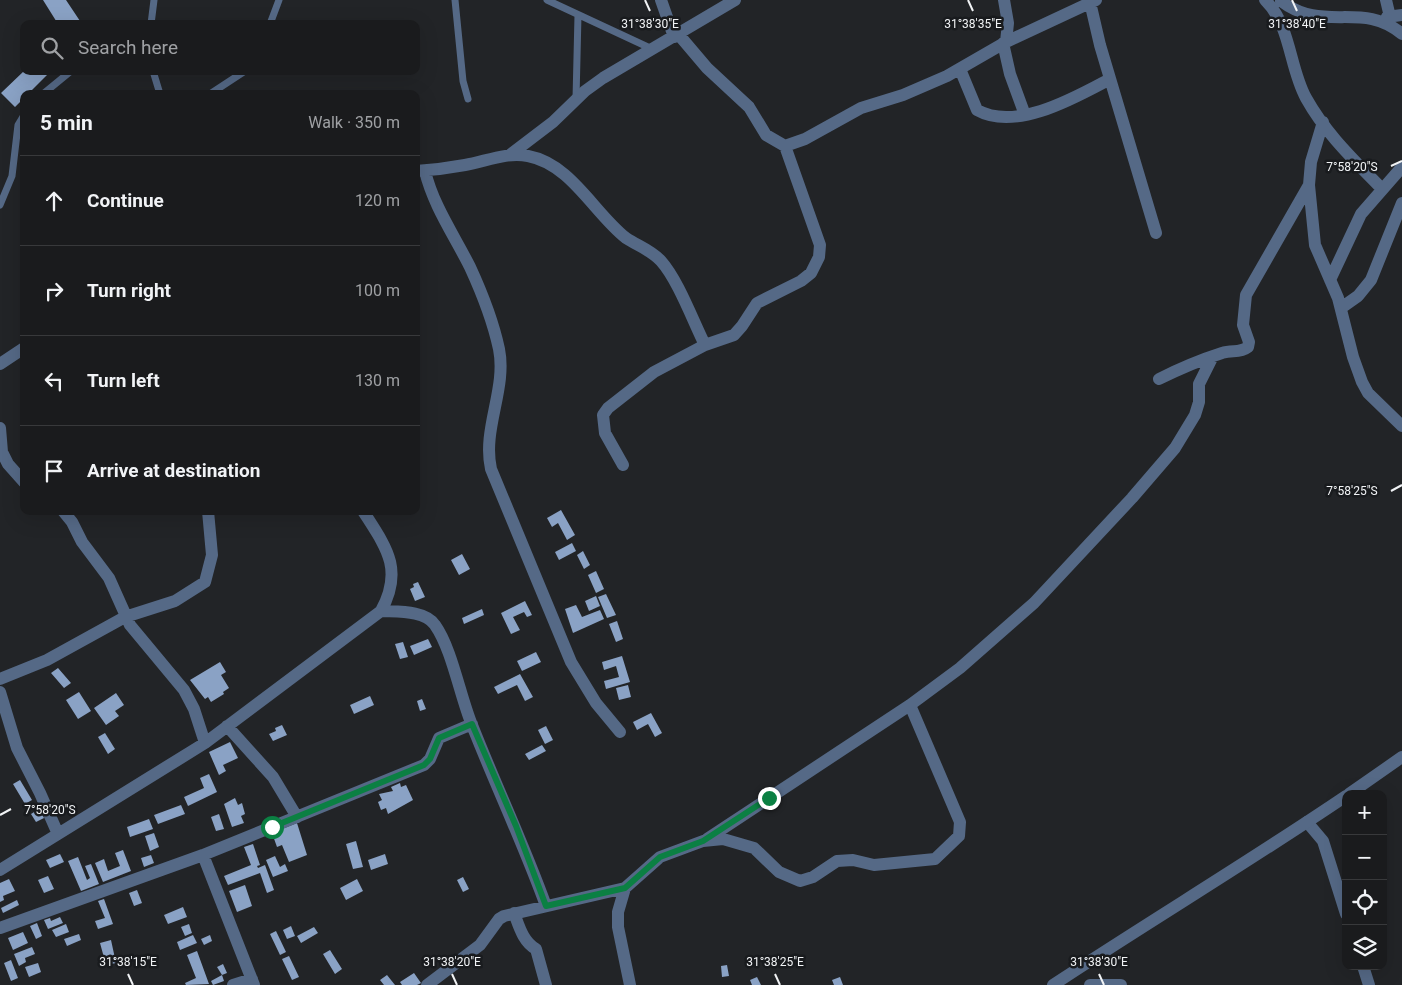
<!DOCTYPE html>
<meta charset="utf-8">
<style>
:root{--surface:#1a1b1d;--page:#232426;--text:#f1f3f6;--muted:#9fa1a4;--line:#38393b}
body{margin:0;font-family:Roboto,sans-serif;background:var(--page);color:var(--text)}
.controls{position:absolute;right:15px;bottom:15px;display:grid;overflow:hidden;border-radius:10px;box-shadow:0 5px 20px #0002}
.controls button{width:45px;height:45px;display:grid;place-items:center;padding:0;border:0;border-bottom:1px solid var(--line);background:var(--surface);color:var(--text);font:25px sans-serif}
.stop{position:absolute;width:15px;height:15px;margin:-11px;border:4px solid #0b8043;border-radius:50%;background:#fff}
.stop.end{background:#0b8043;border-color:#fff;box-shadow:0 1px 5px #0008}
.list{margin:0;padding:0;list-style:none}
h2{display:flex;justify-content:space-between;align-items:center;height:65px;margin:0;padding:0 20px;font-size:21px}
h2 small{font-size:16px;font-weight:400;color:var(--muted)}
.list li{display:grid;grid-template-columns:32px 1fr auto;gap:15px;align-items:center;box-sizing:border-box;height:90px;padding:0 20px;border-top:1px solid var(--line)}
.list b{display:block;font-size:19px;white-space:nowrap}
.list em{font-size:16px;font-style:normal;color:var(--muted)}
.icon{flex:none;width:28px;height:28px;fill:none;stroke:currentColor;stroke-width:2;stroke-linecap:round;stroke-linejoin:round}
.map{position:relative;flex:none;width:1402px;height:985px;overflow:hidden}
.search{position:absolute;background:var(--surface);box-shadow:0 5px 20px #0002;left:20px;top:20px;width:400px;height:55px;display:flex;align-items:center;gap:12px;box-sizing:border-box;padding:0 18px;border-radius:10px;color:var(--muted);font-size:19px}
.panel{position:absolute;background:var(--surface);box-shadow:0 5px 20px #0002;left:20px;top:90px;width:400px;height:425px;border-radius:10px}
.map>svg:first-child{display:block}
.building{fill:#8aa2c5}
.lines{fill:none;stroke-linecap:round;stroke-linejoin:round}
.service{stroke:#556986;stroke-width:7}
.minor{stroke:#556986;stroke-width:12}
.tertiary{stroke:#556986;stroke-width:12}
.route{stroke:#0b8043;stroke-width:6}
.ticks{fill:none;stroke:#f1f3f5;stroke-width:2}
.ticks-label{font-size:12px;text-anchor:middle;fill:#f1f3f5;stroke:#191b1e;stroke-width:5;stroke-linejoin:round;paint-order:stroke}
</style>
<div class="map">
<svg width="1402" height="985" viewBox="0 0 1402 985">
<rect width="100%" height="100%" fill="#222427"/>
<path class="building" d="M 43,0 L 66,0 L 82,24 L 58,24 Z
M 24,71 L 51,71 L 28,94 L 24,94 L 24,98 L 15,107 L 1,93 Z
M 561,510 L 575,535 L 567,540 L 558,523 L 552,527 L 547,518 Z
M 572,543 L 576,551 L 559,560 L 555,552 Z
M 583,551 L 590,565 L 584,569 L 577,555 Z
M 462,554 L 470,569 L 459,575 L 451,560 Z
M 596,571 L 604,589 L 596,593 L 588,575 Z
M 418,582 L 425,597 L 415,601 L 410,589 L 414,587 L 413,584 Z
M 606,594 L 616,615 L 607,618 L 598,597 Z
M 596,596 L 600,606 L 589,611 L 585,601 Z
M 525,601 L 532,615 L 527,617 L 524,612 L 513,617 L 520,630 L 511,634 L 501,613 Z
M 576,605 L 582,617 L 600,610 L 604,619 L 573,633 L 565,609 Z
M 482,609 L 484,615 L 464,624 L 462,618 Z
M 617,621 L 623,639 L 616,642 L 609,624 Z
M 428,639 L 432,647 L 414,655 L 410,646 Z
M 403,642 L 408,657 L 400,659 L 395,644 Z
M 536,652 L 541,662 L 522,671 L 517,661 Z
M 622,656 L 630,682 L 606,689 L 604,681 L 619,677 L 616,666 L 604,670 L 602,662 Z
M 220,662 L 226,672 L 221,675 L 229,688 L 223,692 L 224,694 L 211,702 L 208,697 L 205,699 L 190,680 Z
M 58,668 L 71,683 L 64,688 L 51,673 Z
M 520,674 L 533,697 L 525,701 L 517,685 L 498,694 L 494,687 Z
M 628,685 L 631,697 L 619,700 L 616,688 Z
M 79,692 L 91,711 L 78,719 L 66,700 Z
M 116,693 L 124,705 L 115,711 L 119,716 L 106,725 L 94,708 Z
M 370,696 L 374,705 L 354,714 L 350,705 Z
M 422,699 L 426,709 L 420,711 L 417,701 Z
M 651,713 L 662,733 L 655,737 L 648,724 L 637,730 L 633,722 Z
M 282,725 L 287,735 L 273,741 L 269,734 L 276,731 L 275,728 Z
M 546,726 L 553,740 L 545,744 L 538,730 Z
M 105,733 L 115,749 L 108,754 L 98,737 Z
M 230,742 L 238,758 L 223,765 L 226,771 L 219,775 L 209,752 Z
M 542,745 L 546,751 L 529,760 L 525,754 Z
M 209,774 L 217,792 L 188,806 L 184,797 L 204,788 L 200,778 Z
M 20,780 L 32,800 L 25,804 L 13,784 Z
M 400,783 L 401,787 L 406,785 L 413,800 L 388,814 L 386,808 L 381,810 L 378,802 L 382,800 L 379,794 L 393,791 L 391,787 Z
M 235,798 L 238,805 L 242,803 L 245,814 L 241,816 L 244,823 L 232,827 L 224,804 Z
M 181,805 L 185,814 L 158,824 L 154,815 Z
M 39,809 L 44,818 L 36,822 L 31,814 Z
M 219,814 L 224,829 L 216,831 L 211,817 Z
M 149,819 L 153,829 L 130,837 L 127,827 Z
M 297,823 L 307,855 L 289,862 L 282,845 L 277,847 L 272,833 Z
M 154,833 L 159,847 L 150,851 L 145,836 Z
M 356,841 L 363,867 L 353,869 L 346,844 Z
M 253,844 L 260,865 L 257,866 L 258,868 L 265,865 L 274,890 L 267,893 L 260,873 L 228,885 L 224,876 L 251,865 L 244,847 Z
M 123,850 L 131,871 L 103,882 L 95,863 L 104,859 L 108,871 L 120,866 L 115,853 Z
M 60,854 L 64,862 L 50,868 L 46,860 Z
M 385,854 L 388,864 L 371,870 L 368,860 Z
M 151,855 L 154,863 L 144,867 L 141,858 Z
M 275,856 L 280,867 L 285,864 L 288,871 L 273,877 L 266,860 Z
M 78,857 L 87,880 L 90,878 L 85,866 L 91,864 L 99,884 L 81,891 L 68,861 Z
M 48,876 L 54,889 L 44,893 L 38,880 Z
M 463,877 L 469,889 L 463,892 L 457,880 Z
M 9,879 L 15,891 L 3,896 L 4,900 L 0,902 L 0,883 Z
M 357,879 L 363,891 L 346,900 L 340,888 Z
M 245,885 L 252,906 L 237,912 L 229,891 Z
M 137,890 L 142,903 L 134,906 L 129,893 Z
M 104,899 L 113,924 L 98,929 L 95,921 L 105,918 L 98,901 Z
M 17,900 L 19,905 L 3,913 L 1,908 Z
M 183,907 L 187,917 L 168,924 L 164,915 Z
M 60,917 L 63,923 L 48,929 L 44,920 L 50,918 L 51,921 Z
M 37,923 L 42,936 L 36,939 L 30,926 Z
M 66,924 L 69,932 L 56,937 L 52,930 Z
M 189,924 L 192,933 L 185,936 L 181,927 Z
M 291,926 L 295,936 L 287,939 L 283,930 Z
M 314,927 L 318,933 L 301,943 L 297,936 Z
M 276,931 L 286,952 L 280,955 L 270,934 Z
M 23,932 L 28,943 L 13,950 L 8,938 Z
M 79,934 L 81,940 L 67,946 L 64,939 Z
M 193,935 L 197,943 L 180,950 L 177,942 Z
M 210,935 L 212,941 L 204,945 L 201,939 Z
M 111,940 L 116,963 L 106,965 L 100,943 Z
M 32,947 L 35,954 L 25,958 L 26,962 L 19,966 L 14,954 Z
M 330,950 L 342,969 L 335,974 L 323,954 Z
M 197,951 L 209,984 L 186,985 L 185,983 L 196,978 L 187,955 Z
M 289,956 L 299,977 L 292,980 L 282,959 Z
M 11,960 L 18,978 L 11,981 L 4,963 Z
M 38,963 L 41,972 L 29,977 L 25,967 Z
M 223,964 L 227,973 L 222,975 L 217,967 Z
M 727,965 L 729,976 L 722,977 L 721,966 Z
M 414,973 L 421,983 L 417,985 L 402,985 L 400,982 Z
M 222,975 L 224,981 L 213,985 L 211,981 Z
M 387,975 L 395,985 L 384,985 L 380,980 Z
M 757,977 L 761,985 L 752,985 L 750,980 Z
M 840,977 L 843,985 L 834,985 L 832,980 Z"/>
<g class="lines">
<path class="service" d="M 455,0 L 463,81 L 468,99
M 547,0 L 650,48
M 151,24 L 154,0
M 270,24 L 279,0
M 153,71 L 160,94
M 43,94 L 71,71
M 210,94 L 245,71
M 576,99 L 578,15
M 0,205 L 12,176 L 18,125 L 24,115"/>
<path class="minor" d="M 661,0 L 674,37
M 1004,0 L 1008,23 L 1006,42
M 1265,0 C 1291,25 1289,67 1306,98 C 1326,134 1354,160 1382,189
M 1386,0 L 1390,17
M 1281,1 C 1324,34 1362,0 1402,34
M 1090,2 L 1100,45 L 1156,233
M 1387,17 L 1402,15
M 679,35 L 707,68 L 749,107 L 766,135 L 785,146 L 805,139 L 861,108 L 903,95 L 947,76 L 1006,42 L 1096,0
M 1003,43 L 1010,74 L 1025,115
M 960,69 L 977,110 C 1016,132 1076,97 1110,79
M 1323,122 L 1311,162 L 1309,185 L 1315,245 L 1338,298 L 1353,357 L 1362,382 L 1368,393 L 1402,426
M 511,154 L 553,122 L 585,91 L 603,78 L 735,0
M 416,171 C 433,170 449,168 465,165 C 487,161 506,152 528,156 C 571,164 594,213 626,238 C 638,246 651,250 661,261 C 678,280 693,321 705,345
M 425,171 C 433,205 454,235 470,267 C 482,293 493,321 499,349 C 507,389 482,429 491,469 L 571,662 L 596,703 L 620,732
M 1330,280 L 1361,214 L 1402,167
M 1341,308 L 1358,296 L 1371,280 L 1402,203
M 0,364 L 24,348
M 1159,379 C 1179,369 1200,360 1222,353 C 1232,349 1239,354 1248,347 L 1249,342 L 1243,325 L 1246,295 L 1309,185
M 0,428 L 2,452 L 8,464 L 24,482
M 623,465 L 605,433 L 603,415 L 608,408 L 654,372 L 705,345 L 734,335 L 742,326 L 757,303 L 801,281 L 811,273 L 819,257 L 820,245 L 785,146
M 63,511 L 72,522 L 82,542 L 109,578 L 130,625 L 184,690 L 194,709 L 205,743
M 381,611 C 397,612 425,610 435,625 C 452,649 460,696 472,725 C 496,786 524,845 546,906
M 0,679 L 47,660 L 125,617 L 175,601 L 205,582 L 212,555 L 208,511
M 0,692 L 17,748 L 40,793 L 58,834
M 227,726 L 273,777 L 297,817
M 1307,822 L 1323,841 L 1346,914
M 707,839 L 910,705 L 960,668 L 1034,603 L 1132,498 L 1175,448 L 1195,415 L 1199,402 L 1199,384 L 1213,356
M 203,855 L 254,985
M 0,870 L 205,743 L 381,611 C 404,569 386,547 363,511
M 625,888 L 618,912 L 618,927 L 630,985
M 514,913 C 519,926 523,942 536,949 L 546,985
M 0,928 L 203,855 L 424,765 L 430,759 L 439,738 L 472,724
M 1363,966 L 1369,985
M 233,985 L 252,979
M 427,985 L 480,945 L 499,919 L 504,916 L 625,888 L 660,857 L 703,841 L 723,839 L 754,848 L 779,872 L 800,881 L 813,877 L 837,861 L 853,860 L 874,865 L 935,859 L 959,836 L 960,822 L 910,705
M 1090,985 L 1121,985"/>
<path class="tertiary" d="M 1349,794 L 1402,757
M 1053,985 C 1150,921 1250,861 1346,796"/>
</g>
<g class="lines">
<path class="route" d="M 272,827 L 424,765 L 430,759 L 439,738 L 472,724 L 516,826 L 546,906 L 625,888 L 660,857 L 703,841 L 769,798"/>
</g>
<path class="ticks" d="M 645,0 L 650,11M 968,0 L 973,11M 1292,0 L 1297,11M 1391,166 L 1402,161M 1391,491 L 1402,485M 0,815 L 11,809M 128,974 L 133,985M 452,974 L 457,985M 775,974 L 780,985M 1099,974 L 1104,985"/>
<g class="ticks-label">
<text x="650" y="28">31°38'30"E</text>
<text x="973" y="28">31°38'35"E</text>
<text x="1297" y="28">31°38'40"E</text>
<text x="1352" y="171">7°58'20"S</text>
<text x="1352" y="495">7°58'25"S</text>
<text x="50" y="814">7°58'20"S</text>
<text x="128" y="966">31°38'15"E</text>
<text x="452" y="966">31°38'20"E</text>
<text x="775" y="966">31°38'25"E</text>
<text x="1099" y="966">31°38'30"E</text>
</g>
</svg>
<div class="controls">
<button>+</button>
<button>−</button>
<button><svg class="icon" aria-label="locate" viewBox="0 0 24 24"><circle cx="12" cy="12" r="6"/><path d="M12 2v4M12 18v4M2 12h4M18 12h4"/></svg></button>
<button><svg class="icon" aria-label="layers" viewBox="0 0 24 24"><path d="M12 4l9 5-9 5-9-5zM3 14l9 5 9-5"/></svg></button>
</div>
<div class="stop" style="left:272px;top:827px"></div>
<div class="stop end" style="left:769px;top:798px"></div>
<div class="search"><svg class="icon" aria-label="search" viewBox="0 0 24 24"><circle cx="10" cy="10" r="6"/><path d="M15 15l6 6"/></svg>Search here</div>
<section class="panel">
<h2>5 min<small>Walk · 350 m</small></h2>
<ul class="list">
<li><svg class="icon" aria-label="ahead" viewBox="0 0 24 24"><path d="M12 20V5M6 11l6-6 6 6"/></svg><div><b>Continue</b></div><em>120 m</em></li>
<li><svg class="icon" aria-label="right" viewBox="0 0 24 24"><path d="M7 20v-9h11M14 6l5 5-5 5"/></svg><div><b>Turn right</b></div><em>100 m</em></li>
<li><svg class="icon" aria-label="left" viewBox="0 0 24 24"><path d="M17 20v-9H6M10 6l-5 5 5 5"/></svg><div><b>Turn left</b></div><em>130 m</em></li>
<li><svg class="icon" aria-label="arrive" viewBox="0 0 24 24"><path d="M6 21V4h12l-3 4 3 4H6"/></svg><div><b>Arrive at destination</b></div></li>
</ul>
</section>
</div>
